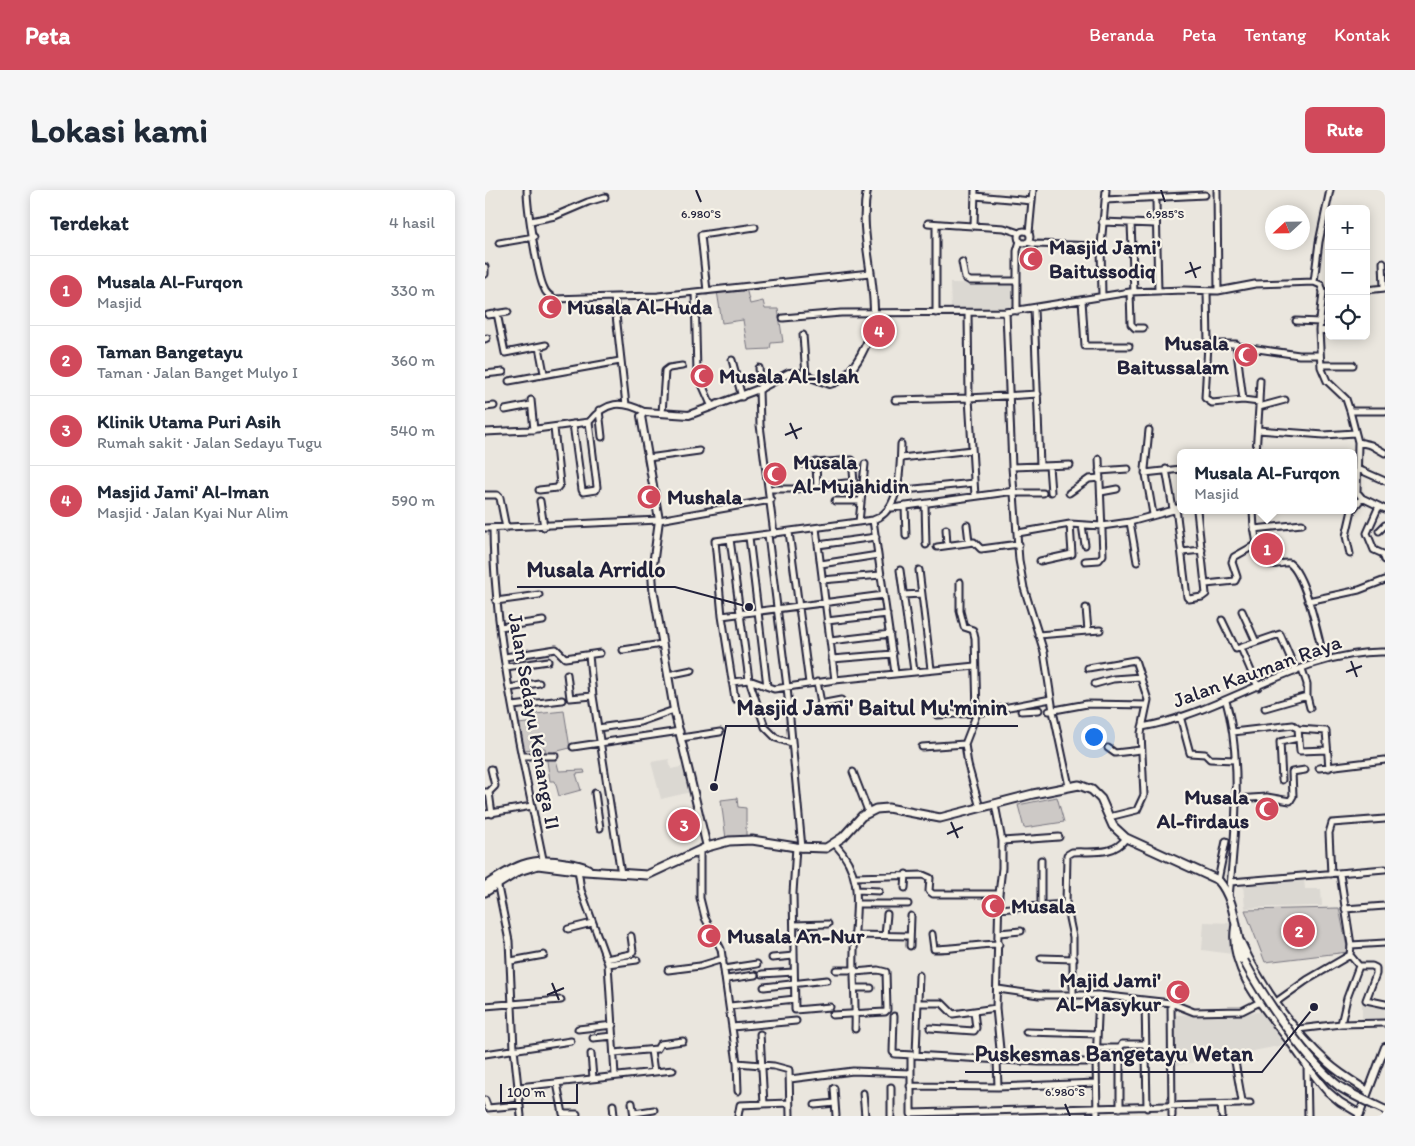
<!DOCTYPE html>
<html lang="id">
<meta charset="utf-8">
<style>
:root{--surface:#fff;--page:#f6f6f7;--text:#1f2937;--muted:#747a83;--line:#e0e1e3;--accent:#d1495b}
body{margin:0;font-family:Itim,sans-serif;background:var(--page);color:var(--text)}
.controls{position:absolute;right:15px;top:15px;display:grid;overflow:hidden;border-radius:8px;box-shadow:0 2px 12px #0003}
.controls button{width:45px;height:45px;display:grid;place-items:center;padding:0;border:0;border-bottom:1px solid var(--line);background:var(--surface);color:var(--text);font:25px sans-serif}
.compass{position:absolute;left:780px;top:15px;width:45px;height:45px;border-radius:50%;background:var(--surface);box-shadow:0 2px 12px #0003;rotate:248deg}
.scale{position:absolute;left:15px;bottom:12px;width:78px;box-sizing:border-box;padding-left:5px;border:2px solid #22223b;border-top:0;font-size:14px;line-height:18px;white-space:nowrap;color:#22223b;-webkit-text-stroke:4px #f7f3e8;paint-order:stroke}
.you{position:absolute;left:608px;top:546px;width:18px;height:18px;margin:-12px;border:4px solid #fff;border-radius:50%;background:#1a73e8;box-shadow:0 0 0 8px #1a73e833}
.badge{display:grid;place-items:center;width:32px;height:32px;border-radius:50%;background:var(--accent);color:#fff;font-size:16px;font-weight:700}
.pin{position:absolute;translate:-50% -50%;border:2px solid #fff;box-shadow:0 1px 5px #0006}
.popup{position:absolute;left:692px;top:259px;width:180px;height:65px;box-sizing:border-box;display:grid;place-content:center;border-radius:8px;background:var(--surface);filter:drop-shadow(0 1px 4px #0005);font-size:16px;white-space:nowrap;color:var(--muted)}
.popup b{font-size:19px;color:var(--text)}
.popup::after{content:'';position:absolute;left:50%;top:100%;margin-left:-10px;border:10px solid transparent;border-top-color:var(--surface)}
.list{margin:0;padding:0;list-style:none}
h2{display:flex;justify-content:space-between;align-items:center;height:65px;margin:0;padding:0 20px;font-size:21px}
h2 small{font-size:16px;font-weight:400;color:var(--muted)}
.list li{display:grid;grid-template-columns:32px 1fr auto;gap:15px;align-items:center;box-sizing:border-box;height:70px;padding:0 20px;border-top:1px solid var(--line)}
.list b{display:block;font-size:19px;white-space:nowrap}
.list p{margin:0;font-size:16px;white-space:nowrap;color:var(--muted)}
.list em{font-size:16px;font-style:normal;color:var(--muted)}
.icon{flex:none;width:28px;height:28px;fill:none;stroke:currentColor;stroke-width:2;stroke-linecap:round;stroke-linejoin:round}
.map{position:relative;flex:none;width:900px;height:926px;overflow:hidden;border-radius:8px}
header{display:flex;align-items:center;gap:30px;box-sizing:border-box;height:70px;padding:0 25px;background:var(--accent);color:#fff}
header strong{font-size:24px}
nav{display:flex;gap:28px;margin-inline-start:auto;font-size:18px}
.intro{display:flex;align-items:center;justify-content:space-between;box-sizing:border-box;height:120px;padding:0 30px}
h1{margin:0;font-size:35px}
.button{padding:12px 22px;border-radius:8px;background:var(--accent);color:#fff;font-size:18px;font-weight:700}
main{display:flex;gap:30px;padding:0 30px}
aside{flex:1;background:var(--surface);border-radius:8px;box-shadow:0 2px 12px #0003}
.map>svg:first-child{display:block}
.built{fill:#dbd8d2}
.green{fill:#cdc9c6;stroke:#787680}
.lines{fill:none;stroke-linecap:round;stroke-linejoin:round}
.minor-casing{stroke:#22223b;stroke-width:9}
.tertiary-casing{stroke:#22223b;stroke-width:10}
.secondary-casing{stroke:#22223b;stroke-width:11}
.minor{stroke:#f7f3e8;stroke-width:5}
.tertiary{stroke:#f7f3e8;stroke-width:6}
.secondary{stroke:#f7f3e8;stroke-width:7}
.secondary-bridge-casing{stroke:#22223b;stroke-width:11;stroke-linecap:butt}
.secondary-bridge{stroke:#f7f3e8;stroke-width:7}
.ticks{fill:none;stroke:#22223b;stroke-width:2}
.labels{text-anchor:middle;stroke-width:4.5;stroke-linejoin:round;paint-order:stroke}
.poi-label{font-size:21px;font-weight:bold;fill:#22223b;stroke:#f7f3e8;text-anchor:start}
.street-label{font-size:21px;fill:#22223b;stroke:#f7f3e8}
.ticks-label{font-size:12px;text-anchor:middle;fill:#22223b;stroke:#f7f3e8;stroke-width:4.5;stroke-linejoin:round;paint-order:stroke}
.leader{fill:none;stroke:#22223b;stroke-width:2}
.callout-dot{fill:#22223b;stroke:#f7f3e8;stroke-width:2}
.callout-label{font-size:22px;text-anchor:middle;font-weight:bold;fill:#22223b;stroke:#f7f3e8;stroke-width:4.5;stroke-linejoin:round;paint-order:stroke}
</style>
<header>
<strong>Peta</strong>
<nav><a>Beranda</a><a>Peta</a><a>Tentang</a><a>Kontak</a></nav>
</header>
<div class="intro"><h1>Lokasi kami</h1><a class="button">Rute</a></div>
<main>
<aside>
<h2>Terdekat<small>4 hasil</small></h2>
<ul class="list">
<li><span class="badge">1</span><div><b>Musala Al-Furqon</b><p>Masjid</p></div><em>330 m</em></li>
<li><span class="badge">2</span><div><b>Taman Bangetayu</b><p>Taman · Jalan Banget Mulyo I</p></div><em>360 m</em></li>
<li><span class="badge">3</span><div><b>Klinik Utama Puri Asih</b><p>Rumah sakit · Jalan Sedayu Tugu</p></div><em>540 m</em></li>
<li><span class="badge">4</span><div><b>Masjid Jami' Al-Iman</b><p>Masjid · Jalan Kyai Nur Alim</p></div><em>590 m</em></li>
</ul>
</aside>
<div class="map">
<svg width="900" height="926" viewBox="0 0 900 926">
<rect width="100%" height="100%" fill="#eae6de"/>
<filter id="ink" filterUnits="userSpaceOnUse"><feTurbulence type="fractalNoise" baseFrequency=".02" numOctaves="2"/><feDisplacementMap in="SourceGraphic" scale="10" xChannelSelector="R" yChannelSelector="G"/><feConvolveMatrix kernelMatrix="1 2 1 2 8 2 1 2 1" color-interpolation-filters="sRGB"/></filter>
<g filter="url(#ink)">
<path class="built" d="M 465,93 L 530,94 L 530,120 L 466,120 Z
M 184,569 L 186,579 L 200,576 L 206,602 L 176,609 L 166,572 Z
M 819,689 L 820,699 L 836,699 L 837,716 L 760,718 L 758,694 Z
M 719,732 L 746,733 L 747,764 L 717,760 Z
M 877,812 L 900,816 L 900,832 L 877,831 Z
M 778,822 L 799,855 L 689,876 L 690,825 Z"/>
<path class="green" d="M 261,98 L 265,114 L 278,111 L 280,119 L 293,119 L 298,152 L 286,153 L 285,159 L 263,160 L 258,130 L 237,133 L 232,101 Z
M 79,521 L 85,558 L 69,562 L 74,581 L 99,580 L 100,583 L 91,584 L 96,600 L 74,606 L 70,591 L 65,591 L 60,558 L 38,560 L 33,534 L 51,532 L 50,524 Z
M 572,607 L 579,632 L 539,638 L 533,615 Z
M 252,608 L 253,617 L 261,618 L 261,649 L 241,649 L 236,610 Z
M 854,718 L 863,762 L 780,772 L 760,720 Z"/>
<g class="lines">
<defs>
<path id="minor" d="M 42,0 C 42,17 52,84 59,98 C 61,104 65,106 70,109 L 129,107 L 141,215
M 732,0 L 733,101
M 490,6 L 547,11
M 620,10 L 720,5
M 671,12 L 673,101
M 46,31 L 70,26 L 103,12 L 120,7
M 617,32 L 670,34
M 443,33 L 470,35
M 646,34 L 649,102
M 451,35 L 451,123
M 472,35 L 519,38 L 534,43
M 489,36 L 490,0
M533 47a6 6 0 1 1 12 0a6 6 0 1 1-12 0Z
M 544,43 L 548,0
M 542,52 L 550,54 L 616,56
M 14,53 L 49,47
M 477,72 L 480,88 L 485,91 L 532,91
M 898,72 L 899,98
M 0,77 L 0,84
M 829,92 L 836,95 L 838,102 L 834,140 L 836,177 L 842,191 L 861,209 L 865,221 L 873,252 L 872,302 L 877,308 L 900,319
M 829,92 L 834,52 L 845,0
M 881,100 L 900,98
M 222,101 L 216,45 L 270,37
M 722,101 L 723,154 L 720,208 L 727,213 L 758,210 L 774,212 L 774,217
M 210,102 L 212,183 L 227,217
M 645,102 L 646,134 L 650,138 L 658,138
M 617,106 L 616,56 L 621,0
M 129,107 L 173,106 L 385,83
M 597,110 L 600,156 L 644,156
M 549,118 L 555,276
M 532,121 L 532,61 L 535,51
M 521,122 L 527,277 L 534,370 L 539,398 L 559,462 L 568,521 L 584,596
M 12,123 L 20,163 L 61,155
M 483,123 L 484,208 L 490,306
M 3,125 L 23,122
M 298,128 L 356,123 L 521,122 L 645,102 L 699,100 L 733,101 L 770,94 L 829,92
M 811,131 L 835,132
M 834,140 L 844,141
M 318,145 L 321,186
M 0,149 L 2,148
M 723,154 L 751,154 L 758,210
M 752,156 L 814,165 L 835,165
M 54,157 L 59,183
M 247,170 L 257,207
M 836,175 L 868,175
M 274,178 L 276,199
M 0,184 L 18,182
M 24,191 L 135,171
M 274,199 L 275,235 L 289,344
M 46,210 L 49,240
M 410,210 L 484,208 L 553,204
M 774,212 L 775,190
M 0,217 L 9,216
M 774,217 L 800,210
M 20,220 L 46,215
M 114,220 L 117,247
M 865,221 L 900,221
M 177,223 L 180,181 L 184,178 L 197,176
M 88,234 L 97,300 L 98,302 L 111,300 L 112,297 L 104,232
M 664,240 L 660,279 L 668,324
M 773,240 L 839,245 L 870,243
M 0,242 L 44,240 L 104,232 C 121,211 136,210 160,222
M 873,252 L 886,255 L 900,263
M 771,263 L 774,217
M 163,268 L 214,261
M 416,268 L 487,260
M 331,272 L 332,297
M 564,276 L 566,302
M 527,277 L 585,275
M 681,279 L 688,319
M 873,279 L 900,291
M 614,281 L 643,279
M 660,283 L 696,279
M 285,299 L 311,299 L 369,292 L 367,270 L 319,274
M 54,300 L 72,298 L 75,294 L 69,238
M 410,301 L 489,293
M 616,302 L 632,299
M 530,303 L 558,303
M 584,303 L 604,289 L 615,288
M 0,305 L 12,305 L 15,308 L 21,338
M 55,311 L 59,337
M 350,311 L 375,311
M 440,314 L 441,355
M 420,316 L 421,346
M 894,316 L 882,343 L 889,360 L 898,364 L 900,370
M 407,318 L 530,301
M 691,318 L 702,407 L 704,409 L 717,407 L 721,404 L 712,320
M 868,319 L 877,308
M 768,320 C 768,332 771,368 784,374 C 790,376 798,372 804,373 C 821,385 834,449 839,470
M 388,330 L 410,483
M 374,332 L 380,274
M 645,332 L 652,372
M 482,335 L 484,352
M 597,335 L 600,355
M 0,338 L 174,330 L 286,310
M 331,338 L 350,490
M 8,339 C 9,450 36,561 58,669
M 461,339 L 462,355
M 769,339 L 817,334
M 894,341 L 900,335
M 304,342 L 324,493
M 533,343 L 585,334 L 617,336 L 645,332 L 696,318
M 283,345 L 302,497 L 317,658
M 264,347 L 282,496
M 245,349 L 264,490 L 280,537 L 291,548 L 306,553
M 333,355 L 391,347
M 452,357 L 489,352 L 496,359 L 534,354
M 697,362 L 717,360
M 865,364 L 861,346 L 867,320
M 555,371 L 587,364 L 585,334
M 600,371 L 614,370 L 618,365 L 614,269
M 336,374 L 393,365
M 415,380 L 429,481
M 434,380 L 446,479
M 337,390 L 396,385
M 475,392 L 475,421 L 479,437 L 488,440 L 490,448 L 492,523 L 480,554 L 483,575 L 495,618
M 721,394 L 750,391 L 752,387 L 747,372 L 749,367 L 772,354
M 418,405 L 437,404
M 11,411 L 54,405
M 823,411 L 874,400 L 900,390
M 601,418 L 603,441
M 757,421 L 771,452
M 237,426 L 399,405
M 737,430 L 751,459 L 795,444 L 811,481
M 342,431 L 402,424
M 15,437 L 58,431
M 553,445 L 615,440
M 345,451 L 405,444
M 756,458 L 773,497
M 138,460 L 177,454
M 104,465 L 108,506 L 136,684
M 20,467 L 71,459 L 80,468 L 115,463
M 347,469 L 408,464
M 21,477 L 63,471
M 603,478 L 650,470 L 663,510 L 656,543 L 659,605 L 652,620 L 624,627
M 82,484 L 85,508 L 108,506
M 183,485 L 207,480
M 247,492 L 264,490 L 289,499 L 350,490 L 490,476
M 332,492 L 338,523
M 610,494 L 628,489 L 656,487
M 24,498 L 54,493
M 822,506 L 825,518
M 250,509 L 237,426 L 230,351 L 388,330 C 416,321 415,279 416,254
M 741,511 C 758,571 750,646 744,707
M 335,514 L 356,510
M 28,516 L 77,510
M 780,518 L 822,506 L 822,494 L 817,479
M 536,521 L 554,520
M 564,521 L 602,514 L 662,515
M 452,525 L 492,523 L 566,509
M 695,526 L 705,563 L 720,564 L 725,569 L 750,570
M 657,537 C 739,523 816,460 900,462
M 113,538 L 155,532 L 189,520
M 813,539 L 815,561 L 842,560
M 748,542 L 808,535 L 813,539 L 841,541 L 844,578
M 196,548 L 235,542
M 88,557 L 195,541
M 437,557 L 480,554
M 623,558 L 630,563 L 656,560
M 38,566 L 70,566
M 834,578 L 900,570
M 368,582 L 383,621
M 797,590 L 795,552 L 813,548
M 0,602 L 4,602 L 7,624
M 4,602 L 10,596 L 6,579
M 110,603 L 115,638
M 750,609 L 782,607 L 805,611 L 808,606 L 807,582 L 820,580
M 510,614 L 517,651 L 517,678 L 514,704 L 511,818 L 516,870
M 0,624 L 47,616
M 517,651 L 574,647
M 350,654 C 382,688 369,721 369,762 C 368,788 371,813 370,839
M 311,657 L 308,703 L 310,820 L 345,817
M 215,660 L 215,708 L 220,728 L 236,759 L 252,873 L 289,876 L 304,880 L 305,926
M 556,670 L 556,716
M 93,679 L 96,700 L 123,774 L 130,885
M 846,684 L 844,643 L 847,633 L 900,629
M 370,687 L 438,685 L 445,688 L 444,701 L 448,704 L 514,704
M 733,690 L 741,651
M 12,692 L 24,751 L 29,859 L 36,926
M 746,692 L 900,679
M 420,698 L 421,684
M 372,700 L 394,701
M 372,714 L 423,714
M 513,719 L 581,714
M 860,719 L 900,716
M 309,735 L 343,734
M 83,739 L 107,733
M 514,743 L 536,741
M 447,744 L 449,759 C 472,759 491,754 514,754
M 369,745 L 424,746
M 400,746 L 402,724
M 866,755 L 900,753
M 425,756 L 426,726
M 865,765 L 874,776 L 887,776 L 891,778 L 891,784 L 881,810 L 900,814
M 287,768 L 309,766
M 556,768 L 589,769
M 121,769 L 146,764 L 148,761 L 146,746
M 26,771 L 59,765
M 123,774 L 152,770
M 239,779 L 272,774
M 183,780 L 215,776 L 238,769
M 351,780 L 370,780
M 277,784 L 309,782
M 242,789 L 270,785
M 279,797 L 342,790
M 370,798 L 386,798
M 513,799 L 554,805 L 614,805 L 686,813 L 709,822 L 757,821 L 775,812
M 588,805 L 588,747 L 581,714 L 582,665 L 587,662 C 607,661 629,666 641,648
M 660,811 L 662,918
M 791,812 L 822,790 L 865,765 L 866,755 L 855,684
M 433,813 L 457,813 L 468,824 L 511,818
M 686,813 L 687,926
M 0,816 L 76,810
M 245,816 L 310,809
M 347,825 L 400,822 L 402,820 L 401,782 L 393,780 L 370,782
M 409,826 L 408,862 L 410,864 L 554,872 L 611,872
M 856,834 L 900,833
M 247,837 L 311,831
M 445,838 L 489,841 L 491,838 L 489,822
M 93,839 L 128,835
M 813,839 L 856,834 L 862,808 L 874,776
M 541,842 L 612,844
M 275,844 L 279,914
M 108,848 L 128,846
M 611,858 L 635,858 L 637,854 L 659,854
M 635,858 L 635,918
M 166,860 L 169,882
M 129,863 L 172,859 L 175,854 L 198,851
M 0,864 L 86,851
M 106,864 L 108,888
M 426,865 L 426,924
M 431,865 L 434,785
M 512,870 L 513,897
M 252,873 L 253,901
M 822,876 L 823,926
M 305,889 L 368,881 L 425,883
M 72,893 L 78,924 L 92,924
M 425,896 L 513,897 L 611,893
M 34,897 L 188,880
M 349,898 L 351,926
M 378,903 L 380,926
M 0,910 L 3,918 L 35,915
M 147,913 L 149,926
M 757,913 L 765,913
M 128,915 L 129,926
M 330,915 L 350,913
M 736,915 L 737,926
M 149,923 L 169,920
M 426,923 L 755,914 L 757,911 L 749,866
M 253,926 L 255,915 L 304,913
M 406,926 L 406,897
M 612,926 L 611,872 L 614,805"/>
<path id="tertiary" d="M 222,657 L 189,520 L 168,398 L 167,383 L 174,330 L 156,226 L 160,222 L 204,225 L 274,199 L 304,183 L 314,183 L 345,194 C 369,188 389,146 389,122 C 389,81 374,41 382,0
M 750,737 C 743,780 781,820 805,852 C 817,868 828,885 842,901 L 855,912 L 875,924
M 756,752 C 776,796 807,840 843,873 C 855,884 869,892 883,901
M 874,926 L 900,857"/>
<path id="secondary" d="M 0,696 C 28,677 46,666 80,673 C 88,674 96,675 103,679
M 0,702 L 34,681 L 53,675 L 100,681 L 162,685 L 222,657 L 244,651 L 267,650 L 311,657 L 341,658 L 358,647 L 377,626 L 391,619 L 403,618 L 455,628 L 548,604 L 594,595 L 607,600 L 616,609 L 628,636 L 641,648 L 733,690 C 752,711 750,744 759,771"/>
</defs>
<use href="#minor" class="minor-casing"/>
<use href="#tertiary" class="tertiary-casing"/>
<use href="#secondary" class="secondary-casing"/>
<use href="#minor" class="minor"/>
<use href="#tertiary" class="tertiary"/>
<use href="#secondary" class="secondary"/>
<defs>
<path id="secondary-bridge" d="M 759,771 C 778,807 823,873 855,897 C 869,906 885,913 900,920"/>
</defs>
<use href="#secondary-bridge" class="secondary-bridge-casing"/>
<use href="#secondary-bridge" class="secondary-bridge"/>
</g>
</g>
<path class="ticks" d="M 211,0 L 216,12M 676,0 L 680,12M 705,72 L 711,88M 700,83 L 716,77M 305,233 L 312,249M 300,245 L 317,238M 866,471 L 872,487M 861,482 L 877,476M 466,632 L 473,648M 462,644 L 478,637M 67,793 L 74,810M 62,805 L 79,798M 580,914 L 585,926"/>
<defs>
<symbol id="mosque-disc" viewBox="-11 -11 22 22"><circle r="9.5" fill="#d1495b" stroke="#f7f3e8"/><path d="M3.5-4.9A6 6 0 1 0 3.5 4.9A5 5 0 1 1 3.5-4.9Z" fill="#fff"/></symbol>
</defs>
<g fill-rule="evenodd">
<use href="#mosque-disc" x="532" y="55" width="28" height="28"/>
<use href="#mosque-disc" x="51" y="103" width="28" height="28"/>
<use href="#mosque-disc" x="747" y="151" width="28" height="28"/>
<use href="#mosque-disc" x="203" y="172" width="28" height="28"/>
<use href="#mosque-disc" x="276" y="270" width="28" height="28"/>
<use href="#mosque-disc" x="150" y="293" width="28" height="28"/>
<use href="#mosque-disc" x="768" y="605" width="28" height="28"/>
<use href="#mosque-disc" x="494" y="702" width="28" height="28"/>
<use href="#mosque-disc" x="210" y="732" width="28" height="28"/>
<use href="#mosque-disc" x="679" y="788" width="28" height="28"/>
</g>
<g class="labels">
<g class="poi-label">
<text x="564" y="64">Masjid Jami'<tspan x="564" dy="24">Baitussodiq</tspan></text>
<text x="82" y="124">Musala Al-Huda</text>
<text x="744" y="160" text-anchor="end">Musala<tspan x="744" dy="24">Baitussalam</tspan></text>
<text x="234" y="193">Musala Al-Islah</text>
<text x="308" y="279">Musala<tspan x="308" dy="24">Al-Mujahidin</tspan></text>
<text x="182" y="314">Mushala</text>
<text x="764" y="614" text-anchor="end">Musala<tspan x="764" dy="24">Al-firdaus</tspan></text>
<text x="526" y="723">Musala</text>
<text x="242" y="753">Musala An-Nur</text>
<text x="676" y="797" text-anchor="end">Majid Jami'<tspan x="676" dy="24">Al-Masykur</tspan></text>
</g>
<g class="street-label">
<text transform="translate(772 481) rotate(-20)" y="7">Jalan Kauman Raya</text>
<text transform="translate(49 531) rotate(80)" y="7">Jalan Sedayu Kenanga II</text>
</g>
</g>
<g class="ticks-label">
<text x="216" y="28">6.980°S</text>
<text x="680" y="28">6.985°S</text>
<text x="580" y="906">6.980°S</text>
</g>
<path class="leader" d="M264 417L190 397H32M229 597L241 536H533M829 817L777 882H480"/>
<g class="callout-dot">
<circle cx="264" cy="417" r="5"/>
<circle cx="229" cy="597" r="5"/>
<circle cx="829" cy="817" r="5"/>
</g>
<g class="callout-label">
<text x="111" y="387">Musala Arridlo</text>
<text x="387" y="525">Masjid Jami' Baitul Mu'minin</text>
<text x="629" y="871">Puskesmas Bangetayu Wetan</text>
</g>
</svg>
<div class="controls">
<button>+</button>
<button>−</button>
<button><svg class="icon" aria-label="locate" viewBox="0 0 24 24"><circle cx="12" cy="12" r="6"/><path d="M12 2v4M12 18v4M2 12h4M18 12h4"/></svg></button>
</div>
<svg class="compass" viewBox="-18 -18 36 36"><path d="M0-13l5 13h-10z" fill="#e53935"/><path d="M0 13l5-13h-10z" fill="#747a83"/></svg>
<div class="scale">100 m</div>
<div class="you"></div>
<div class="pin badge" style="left:782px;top:359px">1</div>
<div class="popup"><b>Musala Al-Furqon</b>Masjid</div>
<div class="pin badge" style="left:814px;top:741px">2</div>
<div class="pin badge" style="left:199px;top:635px">3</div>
<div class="pin badge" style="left:394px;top:141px">4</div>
</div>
</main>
